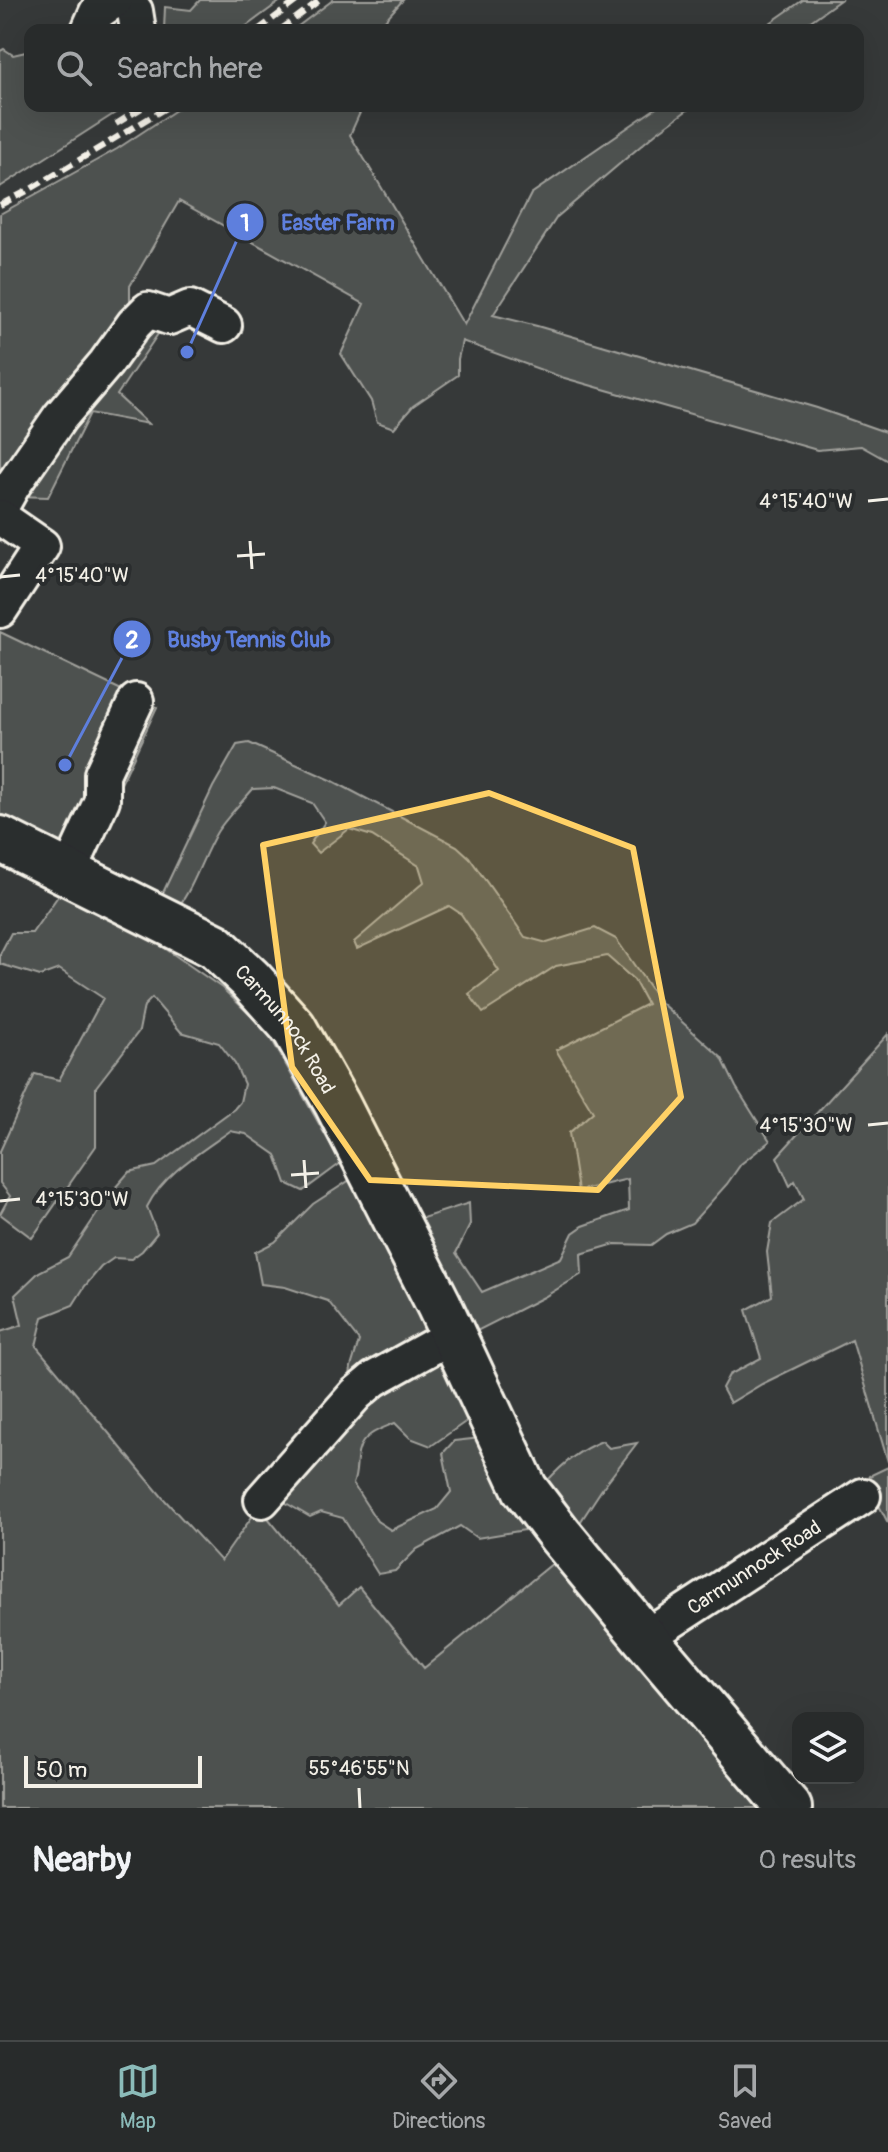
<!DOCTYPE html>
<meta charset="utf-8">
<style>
:root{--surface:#282b2b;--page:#343737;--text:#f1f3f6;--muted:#a5a7a9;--line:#444747;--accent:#8bbbb9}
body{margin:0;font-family:Pangolin,sans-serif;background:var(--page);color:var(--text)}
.controls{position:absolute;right:24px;bottom:24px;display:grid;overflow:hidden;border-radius:16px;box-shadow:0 8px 32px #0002}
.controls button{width:72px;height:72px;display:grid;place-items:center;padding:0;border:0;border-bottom:2px solid var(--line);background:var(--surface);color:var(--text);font:40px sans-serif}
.scale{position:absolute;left:24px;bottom:20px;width:178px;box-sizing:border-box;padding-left:8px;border:4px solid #f4f1e8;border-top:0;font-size:22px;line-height:28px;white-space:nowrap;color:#f4f1e8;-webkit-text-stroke:6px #2a2d2e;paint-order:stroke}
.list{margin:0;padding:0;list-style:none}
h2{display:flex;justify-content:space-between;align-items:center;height:104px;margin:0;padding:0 32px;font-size:34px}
h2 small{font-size:26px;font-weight:400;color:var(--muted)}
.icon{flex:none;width:44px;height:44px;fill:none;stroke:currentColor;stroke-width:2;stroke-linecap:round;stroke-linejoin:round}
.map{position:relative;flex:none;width:888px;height:1808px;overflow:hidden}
.search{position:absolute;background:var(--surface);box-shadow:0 8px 32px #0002;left:24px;right:24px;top:24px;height:88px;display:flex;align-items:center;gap:20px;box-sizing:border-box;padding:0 28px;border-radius:16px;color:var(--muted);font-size:30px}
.sheet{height:232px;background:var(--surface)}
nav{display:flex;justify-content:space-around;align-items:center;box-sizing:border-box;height:112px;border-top:2px solid var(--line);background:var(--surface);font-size:22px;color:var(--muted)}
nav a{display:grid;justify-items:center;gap:4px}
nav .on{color:var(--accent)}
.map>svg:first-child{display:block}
.green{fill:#4e514f;stroke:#a1a19c;stroke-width:2}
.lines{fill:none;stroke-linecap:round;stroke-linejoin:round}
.minor-casing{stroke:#f4f1e8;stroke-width:40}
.major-casing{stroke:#f4f1e8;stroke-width:50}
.minor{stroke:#2a2d2e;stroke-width:34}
.major{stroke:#2a2d2e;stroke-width:44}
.rail{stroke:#f4f1e8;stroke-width:6;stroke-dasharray:12 6;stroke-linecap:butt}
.marked{fill:#ffd166;fill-opacity:0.2;stroke:#ffd166;stroke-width:6;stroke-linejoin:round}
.ticks{fill:none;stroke:#f4f1e8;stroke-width:3}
.labels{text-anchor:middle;stroke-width:8;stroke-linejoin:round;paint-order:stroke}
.street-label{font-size:20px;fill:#f4f1e8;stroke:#2a2d2e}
.ticks-label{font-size:20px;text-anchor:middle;fill:#f4f1e8;stroke:#2a2d2e;stroke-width:8;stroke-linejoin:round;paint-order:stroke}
.leader{fill:none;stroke:#5e7fdd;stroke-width:3}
.callout-dot{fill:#5e7fdd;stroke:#2a2d2e;stroke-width:3}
.mark-label{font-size:24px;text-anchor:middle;font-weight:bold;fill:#fff}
.callout-label{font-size:22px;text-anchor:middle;font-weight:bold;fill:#5e7fdd;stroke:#2a2d2e;stroke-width:8;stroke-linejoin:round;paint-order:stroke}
</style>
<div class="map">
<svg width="888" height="1808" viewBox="0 0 888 1808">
<rect width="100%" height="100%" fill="#363939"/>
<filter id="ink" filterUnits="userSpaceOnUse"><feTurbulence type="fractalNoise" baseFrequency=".0125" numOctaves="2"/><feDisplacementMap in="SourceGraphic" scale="16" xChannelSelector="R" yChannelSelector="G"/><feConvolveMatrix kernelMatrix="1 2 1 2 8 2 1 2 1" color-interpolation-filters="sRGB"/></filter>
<g filter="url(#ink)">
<path class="green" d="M 200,0 L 282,0 L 241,30 L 164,30 L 165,7 L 191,10 Z
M 333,0 L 403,0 L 376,30 L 293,30 Z
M 803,0 L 840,0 L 798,30 L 760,30 Z
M 4,49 L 13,55 L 30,51 L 30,106 L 126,106 L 0,187 L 0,51 Z
M 182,106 L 363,106 L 350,135 L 464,325 L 531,194 L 659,106 L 693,106 L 656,133 L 557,217 L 493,315 L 537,326 L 817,408 L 888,433 L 888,461 L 861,446 L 817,450 L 561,377 L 462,341 L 458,359 L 458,375 L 413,406 L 394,428 L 377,422 L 371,401 L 341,354 L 364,304 L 179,201 L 130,286 L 130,308 L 164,325 L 117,395 L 148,424 L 90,413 L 48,497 L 16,496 L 0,489 L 0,214 L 117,149 Z
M 0,632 L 157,707 L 83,865 L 0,824 Z
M 249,743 L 331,780 L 457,846 L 469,857 L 525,937 L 547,943 L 595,928 L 616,939 L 660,1002 L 722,1058 L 736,1087 L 770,1141 L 741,1164 L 727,1184 L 692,1223 L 666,1234 L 651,1245 L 615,1244 L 581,1254 L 582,1274 L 544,1297 L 471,1334 L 413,1221 L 469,1203 L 470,1225 L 456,1253 L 482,1292 L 561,1258 L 573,1233 L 583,1226 L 629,1210 L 628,1179 L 578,1191 L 569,1133 L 593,1112 L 556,1050 L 647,1004 L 634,980 L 607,956 L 556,966 L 483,1013 L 469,994 L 499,971 L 461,914 L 449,906 L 357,949 L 354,942 L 424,882 L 419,866 L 372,836 L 349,829 L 318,853 L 310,844 L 325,822 L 312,803 L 274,788 L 253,789 C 241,803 227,817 217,832 C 202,857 195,886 176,910 L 160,899 L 213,787 L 237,745 Z
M 63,889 L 153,940 L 222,988 L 267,1031 L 341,1163 L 303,1191 L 286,1183 L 276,1155 L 246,1134 L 230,1131 C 201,1152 163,1174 147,1207 L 157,1233 L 142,1251 L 131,1259 L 114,1258 L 101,1267 L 85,1286 L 73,1305 L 43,1317 L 36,1346 L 163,1498 L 221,1561 L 256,1511 L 269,1519 L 339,1605 L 359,1587 L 424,1668 L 558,1559 L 765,1808 L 0,1808 L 0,1332 L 22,1325 L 15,1295 L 39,1272 L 68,1257 L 113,1190 L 129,1172 L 156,1166 L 234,1109 L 240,1102 L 244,1084 L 235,1064 L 219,1043 L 181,1032 L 152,998 L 144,1006 L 139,1031 L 96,1087 L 96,1146 L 32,1238 L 0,1214 L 10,1196 L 0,1183 L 0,1151 L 35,1074 L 59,1080 L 103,998 L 59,969 L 40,976 L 0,964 L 0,954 L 11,933 L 32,933 Z
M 888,1034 L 888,1462 L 852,1340 L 762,1384 L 730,1403 L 722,1388 L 729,1375 L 761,1358 L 746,1310 L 772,1296 L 767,1252 L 772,1223 L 804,1199 L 795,1181 L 790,1186 L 777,1157 Z
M 350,1180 L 428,1332 L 349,1387 L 351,1367 L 359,1341 L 328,1301 L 285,1287 L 261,1284 L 255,1252 L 275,1242 L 313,1204 Z
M 441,1359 L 471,1418 L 431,1446 L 410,1438 L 395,1423 C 381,1429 363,1434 359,1450 C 355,1462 358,1471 353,1484 L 377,1521 L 391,1530 L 437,1509 L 451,1492 L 443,1453 L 454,1441 L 481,1438 L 537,1528 L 477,1538 L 460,1526 L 417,1549 L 395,1571 L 378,1574 L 343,1518 L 321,1512 L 310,1517 L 286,1503 L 285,1495 L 383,1384 Z
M 602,1441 L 609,1448 L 637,1443 L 604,1486 L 575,1530 L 547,1481 C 564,1463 579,1450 602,1441 Z
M 888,1467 L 888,1523 L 865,1478 Z"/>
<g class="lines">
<defs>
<g id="minor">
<path d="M 122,0 L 125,0 L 135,11 L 138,30"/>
<path d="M 89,30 L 97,12 L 115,0"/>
<path d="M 0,508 L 13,485 L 60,417 L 106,363 L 134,324 L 148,310 L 169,317 L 190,308 L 224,325"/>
<path d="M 0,517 L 42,546 L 0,610"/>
<path d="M 68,874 L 102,800 L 102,774 L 136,701"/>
<path d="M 262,1500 L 356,1394 L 374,1379 L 453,1335"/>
<path id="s1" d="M 645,1638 L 863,1496"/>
</g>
<g id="major">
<path id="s2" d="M 0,839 L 215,946 L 250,979 L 294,1028 L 337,1104 L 439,1305 L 525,1489 L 560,1535 L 645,1638 L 789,1808"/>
</g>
</defs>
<use href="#minor" class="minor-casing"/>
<use href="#major" class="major-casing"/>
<use href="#minor" class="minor"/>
<use href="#major" class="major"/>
<path class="rail" d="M 258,30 L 298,0
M 280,30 L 320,0
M 116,124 L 145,106
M 0,205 L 29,190 L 169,106"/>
</g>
</g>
<path class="marked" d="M 489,793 L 633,848 L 681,1097 L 598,1190 L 370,1180 L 292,1067 L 263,845 Z"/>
<path class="ticks" d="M 868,501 L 888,499M 250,541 L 252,569M 237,556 L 265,554M 0,577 L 20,575M 868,1125 L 888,1123M 304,1160 L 306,1188M 291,1175 L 319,1173M 0,1201 L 20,1199M 359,1788 L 360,1808"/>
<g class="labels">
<g class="street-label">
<text dy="7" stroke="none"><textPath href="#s2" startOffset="350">Carmunnock Road</textPath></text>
<text dy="7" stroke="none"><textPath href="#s1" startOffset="130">Carmunnock Road</textPath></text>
</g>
</g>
<g class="ticks-label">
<text x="806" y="508">4°15'40"W</text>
<text x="82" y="582">4°15'40"W</text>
<text x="806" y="1132">4°15'30"W</text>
<text x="82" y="1206">4°15'30"W</text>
<text x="359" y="1775">55°46'55"N</text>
</g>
<path class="leader" d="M187 352L245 222M65 765L132 639"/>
<g class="callout-dot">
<circle cx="187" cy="352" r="8"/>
<circle cx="65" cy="765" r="8"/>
<circle cx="245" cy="222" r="20"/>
<circle cx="132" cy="639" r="20"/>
</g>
<g class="mark-label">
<text x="245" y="231">1</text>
<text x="132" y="648">2</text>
</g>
<g class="callout-label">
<text x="338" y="230">Easter Farm</text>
<text x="249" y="647">Busby Tennis Club</text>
</g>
</svg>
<div class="controls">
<button><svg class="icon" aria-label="layers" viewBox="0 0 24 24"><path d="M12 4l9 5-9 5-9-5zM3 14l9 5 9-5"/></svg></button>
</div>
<div class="scale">50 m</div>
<div class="search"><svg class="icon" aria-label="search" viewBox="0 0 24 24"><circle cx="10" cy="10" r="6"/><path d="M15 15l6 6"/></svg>Search here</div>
</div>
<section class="sheet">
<h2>Nearby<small>0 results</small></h2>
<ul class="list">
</ul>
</section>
<nav>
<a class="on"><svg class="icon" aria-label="map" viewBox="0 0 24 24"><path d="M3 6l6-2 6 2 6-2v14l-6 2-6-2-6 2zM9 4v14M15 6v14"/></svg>Map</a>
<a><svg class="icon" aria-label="directions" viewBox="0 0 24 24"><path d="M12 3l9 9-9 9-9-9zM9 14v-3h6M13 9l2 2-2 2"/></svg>Directions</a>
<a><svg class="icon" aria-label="saved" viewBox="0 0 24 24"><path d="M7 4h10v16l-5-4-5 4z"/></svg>Saved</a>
</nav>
